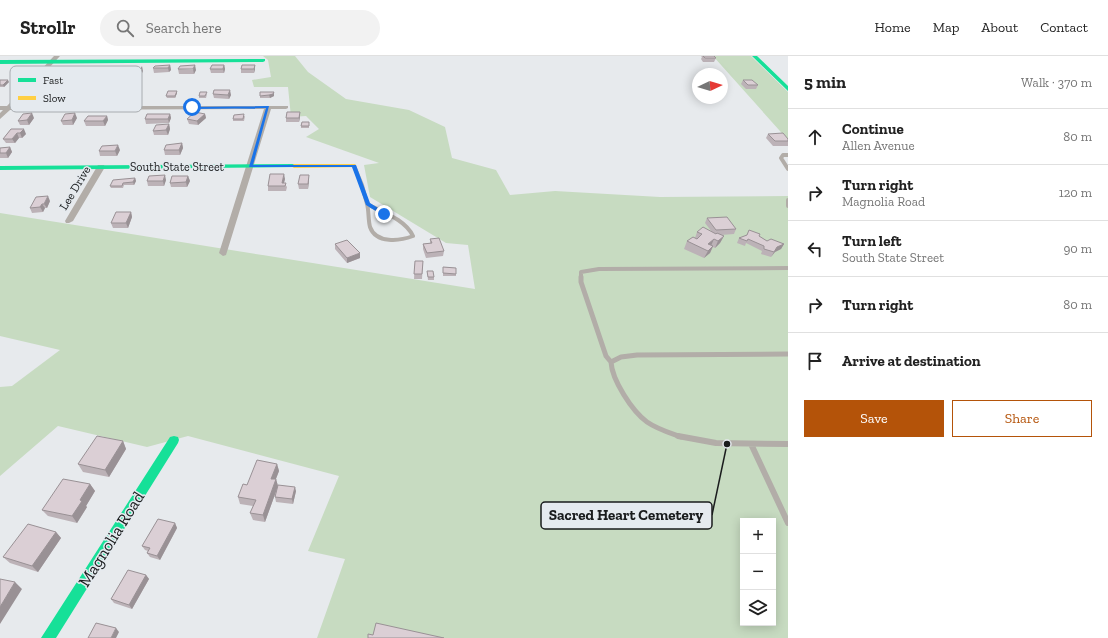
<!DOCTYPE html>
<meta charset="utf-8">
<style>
:root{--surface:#fff;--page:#f2f2f2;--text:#222;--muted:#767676;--line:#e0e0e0;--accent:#b45309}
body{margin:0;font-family:"Zilla Slab",serif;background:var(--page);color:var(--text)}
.controls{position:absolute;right:12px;bottom:12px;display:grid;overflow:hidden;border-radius:0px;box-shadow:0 2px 10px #0003}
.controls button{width:36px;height:36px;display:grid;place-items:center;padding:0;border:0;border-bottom:1px solid var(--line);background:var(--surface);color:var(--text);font:20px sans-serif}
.compass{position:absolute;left:692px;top:12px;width:36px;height:36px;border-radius:50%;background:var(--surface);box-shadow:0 2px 10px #0003;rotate:86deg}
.stop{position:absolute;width:12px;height:12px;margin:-9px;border:3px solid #1a73e8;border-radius:50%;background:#fff}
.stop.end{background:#1a73e8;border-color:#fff;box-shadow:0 1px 4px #0008}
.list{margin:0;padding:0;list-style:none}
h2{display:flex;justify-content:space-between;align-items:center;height:52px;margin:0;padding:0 16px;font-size:17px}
h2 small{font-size:13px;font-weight:400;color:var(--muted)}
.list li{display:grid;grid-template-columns:26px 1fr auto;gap:12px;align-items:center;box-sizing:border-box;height:56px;padding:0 16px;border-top:1px solid var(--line)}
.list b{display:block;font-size:15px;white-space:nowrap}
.list p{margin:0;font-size:13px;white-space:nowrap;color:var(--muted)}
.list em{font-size:13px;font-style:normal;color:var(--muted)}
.actions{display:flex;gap:8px;padding:12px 16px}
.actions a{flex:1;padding:9px 0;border:1px solid var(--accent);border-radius:0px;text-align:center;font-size:14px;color:var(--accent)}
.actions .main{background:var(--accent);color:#fff}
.icon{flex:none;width:22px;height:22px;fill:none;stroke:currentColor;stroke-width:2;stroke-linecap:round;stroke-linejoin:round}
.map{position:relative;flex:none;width:788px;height:582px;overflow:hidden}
header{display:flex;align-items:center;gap:24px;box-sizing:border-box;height:56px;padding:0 20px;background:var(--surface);border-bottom:1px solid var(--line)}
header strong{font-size:19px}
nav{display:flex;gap:22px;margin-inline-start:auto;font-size:14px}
.search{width:280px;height:36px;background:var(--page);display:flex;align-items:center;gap:10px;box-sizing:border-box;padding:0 14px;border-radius:22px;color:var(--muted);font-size:15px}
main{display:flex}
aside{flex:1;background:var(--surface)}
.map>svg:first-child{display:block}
.green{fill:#c7dbc1;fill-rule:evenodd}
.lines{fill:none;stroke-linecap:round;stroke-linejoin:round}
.lane-far2{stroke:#b2ada8;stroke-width:4}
.lane-far1{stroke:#b2ada8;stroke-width:5}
.lane{stroke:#b2ada8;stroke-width:6}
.street{fill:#b2ada8;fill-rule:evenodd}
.fast{fill:#16e098;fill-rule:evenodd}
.slow{fill:#ffcf43;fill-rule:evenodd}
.wall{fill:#bcb2b7}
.shaded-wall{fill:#999195}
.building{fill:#dbcfd5;stroke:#999195}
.route{fill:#1a73e8}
.labels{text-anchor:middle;stroke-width:3;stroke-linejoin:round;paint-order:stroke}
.far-street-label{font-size:12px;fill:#1a1c1d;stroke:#e5eaef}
.near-street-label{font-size:17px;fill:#1a1c1d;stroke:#e5eaef}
.key{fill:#e5eaef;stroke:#a8acb0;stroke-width:1}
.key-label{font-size:11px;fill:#1a1c1d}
.leader{fill:none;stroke:#1a1c1d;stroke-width:1.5}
.callout-dot{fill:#1a1c1d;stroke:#e5eaef;stroke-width:1.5}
.callout{fill:#e5eaef;stroke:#1a1c1d;stroke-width:1.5}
.callout-label{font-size:15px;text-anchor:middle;font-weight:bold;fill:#1a1c1d}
</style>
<header>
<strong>Strollr</strong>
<div class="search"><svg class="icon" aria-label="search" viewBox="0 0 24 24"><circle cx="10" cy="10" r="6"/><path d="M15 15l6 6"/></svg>Search here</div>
<nav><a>Home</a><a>Map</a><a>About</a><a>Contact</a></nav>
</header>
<main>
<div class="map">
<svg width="788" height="582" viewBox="0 0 788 582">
<rect width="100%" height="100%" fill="#e7eaed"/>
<path class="green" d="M 263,0 L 295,0 L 308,16 L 346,43 L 409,54 L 445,71 L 452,102 L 496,114 L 510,139 L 555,135 L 660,141 L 788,140 L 788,582 L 317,582 L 345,503 L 308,495 L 339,420 L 188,380 L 147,391 L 58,370 L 0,420 L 0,331 L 12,330 L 60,294 L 0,280 L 0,157 L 475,233 L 468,189 L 446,187 L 370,141 L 364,109 L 379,107 L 306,81 L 319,73 L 306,60 L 291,61 L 288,31 L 254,31 L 252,24 L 271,21 L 268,4 ZM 743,465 L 773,465 L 773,567 L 743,567 Z
M 713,0 L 751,0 L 788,36 L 788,84 Z"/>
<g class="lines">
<path class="lane-far2" d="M 788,99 L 783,99 L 781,102 L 788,113
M 354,110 L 362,129 L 367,148
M 788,144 L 788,150
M 367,148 C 382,156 405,163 413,180 C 400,185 376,188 370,171 C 368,163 369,155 367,148 Z
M 581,222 L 581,216 L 599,213 L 788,212"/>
<path class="lane-far1" d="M 581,221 L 581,226 L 606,300 L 611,306
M 681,381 C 670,377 657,373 647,366 C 632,355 612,324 611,306 L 621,301 L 637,299 L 788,298"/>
<path class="lane" d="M 678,380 L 716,387 L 788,388
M 751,388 L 788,467"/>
<path class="street" d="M 54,0 L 60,0 L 14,50 L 288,50 L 288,52 L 286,53 L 271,53 L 226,199 L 223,200 L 219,197 L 264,53 L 10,54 L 0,63 L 0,57 L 3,54 L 0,54 L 0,50 L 7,50 Z
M 98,109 L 104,109 L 105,111 L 73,165 L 69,167 L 66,167 L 65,165 Z"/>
<path class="fast" d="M 752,0 L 757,0 L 788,30 L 788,35 Z
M 265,3 L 265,5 L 263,6 L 0,8 L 0,4 Z
M 294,108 L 296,109 L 296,111 L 0,114 L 0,110 Z
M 174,380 L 178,381 L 179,384 L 178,387 L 56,582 L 41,582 L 170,381 Z"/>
<path class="slow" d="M 354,108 L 356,109 L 356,111 L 294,112 L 291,110 L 294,108 Z"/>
</g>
<path class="wall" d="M 701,0 L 714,0 L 716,2 L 714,6 L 703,6 L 701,3 L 702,1 Z
M 170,9 L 171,14 L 169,16 L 154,17 L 153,12 Z
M 224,9 L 225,13 L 224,17 L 211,17 L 210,13 Z
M 74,13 L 75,15 L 73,17 L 68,18 L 67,15 Z
M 178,13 L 196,14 L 194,18 L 179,18 Z
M 241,13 L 255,13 L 254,17 L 241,17 Z
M 121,15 L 143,15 L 141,19 L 134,19 L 133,18 L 123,19 Z
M 65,20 L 65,21 L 66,21 L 68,26 L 62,31 L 52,31 L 50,27 Z
M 0,24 L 9,26 L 4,31 L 0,31 Z
M 743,24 L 758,29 L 756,33 L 746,33 L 741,28 Z
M 177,35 L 177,37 L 175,42 L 167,42 L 166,40 Z
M 63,36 L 65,40 L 61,44 L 37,45 L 35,40 Z
M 274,36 L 274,40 L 270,42 L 260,42 L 260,40 Z
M 207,38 L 206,42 L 199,42 L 199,40 Z
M 213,38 L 231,39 L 229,43 L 214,42 Z
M 116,39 L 113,42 L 106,43 L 105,40 Z
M 300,56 L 300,61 L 299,66 L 286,66 L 286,62 Z
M 170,58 L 171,62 L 169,67 L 146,68 L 145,63 Z
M 205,58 L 206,62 L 198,69 L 189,68 L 187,63 Z
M 107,60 L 108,64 L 105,70 L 86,70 L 84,65 Z
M 245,60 L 244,65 L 233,65 L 233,63 Z
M 34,62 L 29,69 L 20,69 L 18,65 Z
M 77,62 L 73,69 L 63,69 L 61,65 Z
M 169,68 L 170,73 L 168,79 L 154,79 L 153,75 Z
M 309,68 L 309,72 L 301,72 L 301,70 Z
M 11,73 L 26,78 L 22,82 L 19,82 L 15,87 L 6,87 L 3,83 Z
M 768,78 L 788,83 L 788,90 L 773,90 L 766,82 Z
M 182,87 L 183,92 L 180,99 L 165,99 L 164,94 Z
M 10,91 L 12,96 L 8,102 L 0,102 L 0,92 Z
M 120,94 L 117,100 L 100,100 L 99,95 Z
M 188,120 L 190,125 L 187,131 L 171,131 L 170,127 Z
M 135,122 L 136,125 L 134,129 L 124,129 L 123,132 L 111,132 L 110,130 Z
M 285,123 L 284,127 L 287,131 L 286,135 L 268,135 L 268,130 Z
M 166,124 L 164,130 L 148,130 L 147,125 Z
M 309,124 L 308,133 L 299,133 L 298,128 Z
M 50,145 L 47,152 L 45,152 L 43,156 L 32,157 L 30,152 Z
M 131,156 L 132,161 L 128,172 L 113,172 L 111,167 Z
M 707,162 L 736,173 L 734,178 L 721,179 L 724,180 L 720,187 L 715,192 L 713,191 L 710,197 L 704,202 L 684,193 L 687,185 L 695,182 L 697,176 L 712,176 L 705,167 Z
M 747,179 L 759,180 L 767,185 L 784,188 L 781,193 L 775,196 L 771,201 L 761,198 L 762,195 L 746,187 L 745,190 L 737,187 L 739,182 Z
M 430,183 L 444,195 L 443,200 L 426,202 L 423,193 L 423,188 L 430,187 Z
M 335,188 L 360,202 L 347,207 L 335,193 Z
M 415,205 L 423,205 L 422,223 L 414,223 Z
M 443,211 L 456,212 L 456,220 L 443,220 Z
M 427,215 L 434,221 L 434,224 L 428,224 Z
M 123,385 L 126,393 L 109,421 L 83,416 L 78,408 Z
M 277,408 L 279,415 L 276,423 L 278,430 L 296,435 L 293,448 L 276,446 L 275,441 L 277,433 L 265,466 L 253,464 L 250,457 L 253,450 L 240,448 L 238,441 L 247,429 Z
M 90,428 L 95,435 L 86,450 L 87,451 L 77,467 L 48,460 L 42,454 Z
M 175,467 L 177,472 L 160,504 L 150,501 L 147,497 L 148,495 L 145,494 L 142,490 Z
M 56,476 L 61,482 L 38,516 L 10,507 L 3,501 Z
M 146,519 L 149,523 L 132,553 L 114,547 L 111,543 Z"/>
<path class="shaded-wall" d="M 170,9 L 171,14 L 169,16 L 168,12 Z
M 195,9 L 196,14 L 194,18 L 193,13 Z
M 224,9 L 225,13 L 224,17 L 223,13 Z
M 255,9 L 255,13 L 254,17 L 254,13 Z
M 115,10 L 116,15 L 114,17 L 95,20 L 94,15 Z
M 142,10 L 143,15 L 141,19 L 139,15 Z
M 74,13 L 75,15 L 73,17 L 72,15 Z
M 133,13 L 132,15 L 133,18 L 123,19 L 121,15 Z
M 65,20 L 66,22 L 66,21 L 68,26 L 62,31 L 60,27 Z
M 8,24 L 9,26 L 4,31 L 3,29 Z
M 230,34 L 231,39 L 229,43 L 228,39 Z
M 177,35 L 177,37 L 175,42 L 175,40 Z
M 63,36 L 65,40 L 61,44 L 60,40 Z
M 115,36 L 116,39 L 113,42 L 112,40 Z
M 274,36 L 274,40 L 270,42 L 269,39 Z
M 300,56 L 300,61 L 299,66 L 299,62 Z
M 32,57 L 34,62 L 29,69 L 27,64 Z
M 75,57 L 77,62 L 73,69 L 72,64 Z
M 170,58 L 171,62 L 169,67 L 168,63 Z
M 205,58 L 206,62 L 198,69 L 197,65 Z
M 107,60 L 108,64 L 105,70 L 103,65 Z
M 169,68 L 170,73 L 168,79 L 166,74 Z
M 24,73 L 26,78 L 22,82 L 20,77 Z
M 17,77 L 19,82 L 15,87 L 12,83 Z
M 182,87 L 183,92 L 180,99 L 179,94 Z
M 118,89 L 120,94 L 117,100 L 115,95 Z
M 10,91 L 12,96 L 8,102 L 6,97 Z
M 284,118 L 285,123 L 283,130 L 282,127 Z
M 165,119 L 166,124 L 164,130 L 163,125 Z
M 309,119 L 309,124 L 308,133 L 308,128 Z
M 188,120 L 190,125 L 187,131 L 186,126 Z
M 135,122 L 136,125 L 134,129 L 133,126 Z
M 48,140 L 50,145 L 47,152 L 44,148 Z
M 42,148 L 45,152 L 43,156 L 40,151 Z
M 131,156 L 132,161 L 128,172 L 126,167 Z
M 724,180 L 720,187 L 715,192 L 718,185 Z
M 714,183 L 711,190 L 708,188 Z
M 784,188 L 781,193 L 775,196 L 771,201 L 777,191 Z
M 713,190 L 710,197 L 704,202 L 708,195 Z
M 360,197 L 360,202 L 347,207 L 347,202 Z
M 123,385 L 126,393 L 109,421 L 105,414 Z
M 277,408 L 279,415 L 273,430 L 271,423 Z
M 276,423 L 278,430 L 265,466 L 263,459 Z
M 90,428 L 95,435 L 86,450 L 87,451 L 77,467 L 72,460 L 80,444 Z
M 295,431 L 296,435 L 293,448 L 292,443 Z
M 175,467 L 177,472 L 160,504 L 157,500 Z
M 56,476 L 61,482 L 38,516 L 32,510 Z
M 146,519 L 149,523 L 132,553 L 129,549 Z
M 15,526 L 22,533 L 0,568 L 0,551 Z
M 116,572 L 119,576 L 116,582 L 111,582 Z"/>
<path class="building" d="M 703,0 L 714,0 L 716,2 L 705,2 Z
M 170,9 L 168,12 L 153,12 L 155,10 Z
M 195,9 L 193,13 L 178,13 L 180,10 Z
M 212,9 L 224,9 L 223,13 L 210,13 Z
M 242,9 L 255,9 L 254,13 L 241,13 Z
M 0,24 L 8,24 L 3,29 L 0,29 Z
M 743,24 L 752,24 L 758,29 L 748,29 Z
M 214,34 L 230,34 L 228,39 L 213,38 Z
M 168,35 L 177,35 L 175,40 L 166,40 Z
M 200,36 L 207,36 L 205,40 L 199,40 Z
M 260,36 L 274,36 L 273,38 L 269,39 L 260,40 Z
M 195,56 L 205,58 L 197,65 L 187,63 Z
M 287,56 L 300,56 L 299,62 L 286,62 Z
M 32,57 L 27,64 L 18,65 L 23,58 Z
M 75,57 L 72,64 L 61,65 L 65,58 Z
M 147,58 L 170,58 L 168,63 L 145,63 Z
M 244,58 L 243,63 L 233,63 L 234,59 Z
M 88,60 L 107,60 L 103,65 L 84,65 Z
M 302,66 L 309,66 L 309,70 L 301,70 Z
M 169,68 L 166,74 L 153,75 L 156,69 Z
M 11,73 L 24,73 L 20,77 L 17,77 L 12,83 L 3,83 Z
M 783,77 L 788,83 L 788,85 L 775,85 L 768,78 Z
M 182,87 L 179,94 L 164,94 L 166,89 Z
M 118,89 L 115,95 L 99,95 L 102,90 Z
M 10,91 L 6,97 L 0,97 L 0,92 Z
M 270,118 L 284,118 L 282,127 L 286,127 L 285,130 L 268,130 Z
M 165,119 L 163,125 L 147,125 L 149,120 Z
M 300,119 L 309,119 L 308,128 L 298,128 Z
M 172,120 L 188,120 L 186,126 L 170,127 Z
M 135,122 L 133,126 L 123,127 L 122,130 L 110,130 L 113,124 Z
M 48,140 L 44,148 L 42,148 L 40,151 L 30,152 L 36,141 Z
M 116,156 L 131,156 L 126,167 L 111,167 Z
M 727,161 L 736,173 L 716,174 L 707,162 Z
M 703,171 L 716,178 L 717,177 L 724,180 L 718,185 L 714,183 L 708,188 L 713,190 L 708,195 L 687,185 L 693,181 L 697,183 L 702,178 L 697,176 Z
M 749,174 L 760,178 L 759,180 L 767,185 L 771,183 L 784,188 L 777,191 L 774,196 L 764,193 L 764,190 L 748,183 L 747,185 L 739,182 L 747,179 Z
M 439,182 L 444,195 L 427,197 L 423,188 L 432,187 L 430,183 Z
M 347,184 L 360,197 L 347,202 L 335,188 Z
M 415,205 L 423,205 L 422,218 L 414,218 Z
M 443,211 L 456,212 L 456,218 L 443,217 Z
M 427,215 L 433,215 L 434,221 L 428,221 Z
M 97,380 L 123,385 L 105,414 L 78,408 Z
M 257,404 L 277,408 L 271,423 L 276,423 L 263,459 L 250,457 L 256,444 L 238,441 L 243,428 L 247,429 Z
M 63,423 L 90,428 L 80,444 L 82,445 L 72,460 L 42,454 Z
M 278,429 L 295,431 L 292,443 L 275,441 Z
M 158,463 L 175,467 L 157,500 L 147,497 L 150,492 L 142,490 Z
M 28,468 L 56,476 L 32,510 L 3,501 Z
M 128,514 L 146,519 L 129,549 L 111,543 Z
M 0,523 L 15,526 L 0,551 Z
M 96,567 L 116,572 L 111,582 L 88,582 Z
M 376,567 L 444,582 L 368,582 L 368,578 L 373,579 Z"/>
<path class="route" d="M 269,50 L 253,109 L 356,109 L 370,147 L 386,157 L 386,159 L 382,159 L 366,149 L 352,111 L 249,111 L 266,52 L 192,53 L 190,51 Z"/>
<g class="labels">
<g class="far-street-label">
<text x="177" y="115">South State Street</text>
<text transform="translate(75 132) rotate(-59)" y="4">Lee Drive</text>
</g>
<g class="near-street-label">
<text transform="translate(111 483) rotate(-58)" y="6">Magnolia Road</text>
</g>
</g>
<rect x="10" y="10" width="132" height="46" rx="6" class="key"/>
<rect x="18" y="22" width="18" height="4" fill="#16e098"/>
<rect x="18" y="40" width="18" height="4" fill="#ffcf43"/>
<g class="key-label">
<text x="43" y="28">Fast</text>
<text x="43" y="46">Slow</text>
</g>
<path class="leader" d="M727 388L712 459"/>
<circle class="callout-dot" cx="727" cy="388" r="4"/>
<rect class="callout" x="541" y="446" width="171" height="27" rx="4"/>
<g class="callout-label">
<text x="626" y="464">Sacred Heart Cemetery</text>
</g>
</svg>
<div class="controls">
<button>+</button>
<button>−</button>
<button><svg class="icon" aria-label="layers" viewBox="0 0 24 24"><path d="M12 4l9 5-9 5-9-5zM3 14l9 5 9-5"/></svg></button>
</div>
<svg class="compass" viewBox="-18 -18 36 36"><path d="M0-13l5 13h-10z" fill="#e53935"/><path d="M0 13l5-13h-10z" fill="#767676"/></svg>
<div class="stop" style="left:192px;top:51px"></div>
<div class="stop end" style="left:384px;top:158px"></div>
</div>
<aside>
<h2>5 min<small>Walk · 370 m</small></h2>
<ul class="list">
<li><svg class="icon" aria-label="ahead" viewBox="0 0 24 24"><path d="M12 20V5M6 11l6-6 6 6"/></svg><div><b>Continue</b><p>Allen Avenue</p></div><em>80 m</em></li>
<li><svg class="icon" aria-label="right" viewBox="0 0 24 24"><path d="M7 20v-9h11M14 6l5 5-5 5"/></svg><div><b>Turn right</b><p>Magnolia Road</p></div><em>120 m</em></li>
<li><svg class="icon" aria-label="left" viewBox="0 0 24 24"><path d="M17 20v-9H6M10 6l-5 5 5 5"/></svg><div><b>Turn left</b><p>South State Street</p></div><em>90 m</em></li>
<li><svg class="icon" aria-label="right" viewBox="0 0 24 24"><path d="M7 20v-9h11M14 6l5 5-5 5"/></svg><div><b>Turn right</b></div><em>80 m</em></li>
<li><svg class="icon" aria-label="arrive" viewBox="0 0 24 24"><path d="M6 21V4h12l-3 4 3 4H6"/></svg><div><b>Arrive at destination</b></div></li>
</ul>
<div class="actions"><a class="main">Save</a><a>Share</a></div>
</aside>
</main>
